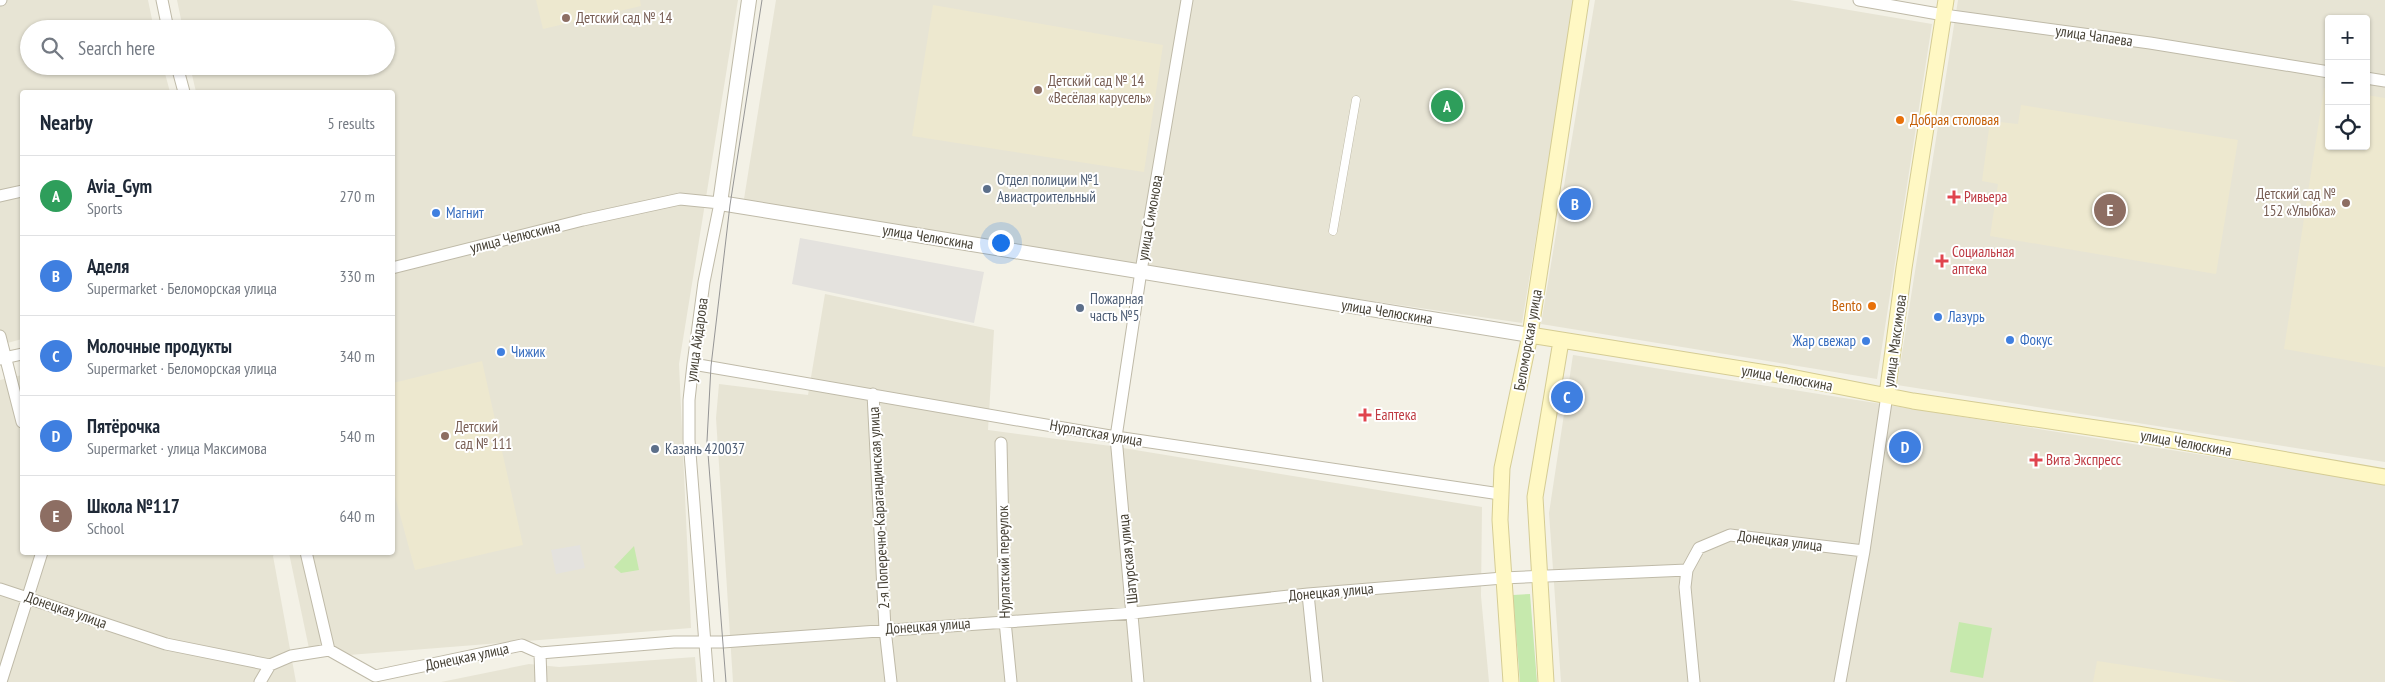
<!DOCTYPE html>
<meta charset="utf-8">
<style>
:root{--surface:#fff;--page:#f2f2f3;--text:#1f2937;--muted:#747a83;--line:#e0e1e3;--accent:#d93025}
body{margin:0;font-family:"PT Sans Narrow",sans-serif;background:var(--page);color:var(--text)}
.controls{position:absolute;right:15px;top:15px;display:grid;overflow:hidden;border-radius:5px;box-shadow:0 1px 4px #0004}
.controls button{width:45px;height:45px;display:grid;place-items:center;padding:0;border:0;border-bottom:1px solid var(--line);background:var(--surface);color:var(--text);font:25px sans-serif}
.you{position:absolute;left:1000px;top:242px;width:18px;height:18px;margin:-12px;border:4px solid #fff;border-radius:50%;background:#1a73e8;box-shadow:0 0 0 8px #1a73e833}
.badge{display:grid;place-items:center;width:32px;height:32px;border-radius:50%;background:var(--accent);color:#fff;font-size:16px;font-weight:700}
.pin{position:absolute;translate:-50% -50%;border:2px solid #fff;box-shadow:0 1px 5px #0006}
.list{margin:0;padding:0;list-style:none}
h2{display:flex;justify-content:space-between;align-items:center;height:65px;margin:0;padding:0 20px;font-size:21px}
h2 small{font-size:16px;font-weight:400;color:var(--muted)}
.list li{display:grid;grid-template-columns:32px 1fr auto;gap:15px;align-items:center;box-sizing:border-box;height:80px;padding:0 20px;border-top:1px solid var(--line)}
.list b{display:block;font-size:19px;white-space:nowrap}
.list p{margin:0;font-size:16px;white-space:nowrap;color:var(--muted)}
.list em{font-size:16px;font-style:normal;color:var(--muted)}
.icon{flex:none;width:28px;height:28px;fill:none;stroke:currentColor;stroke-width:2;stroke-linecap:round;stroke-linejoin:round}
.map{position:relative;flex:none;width:2385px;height:682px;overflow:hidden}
.search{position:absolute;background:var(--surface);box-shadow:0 1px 4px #0004;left:20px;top:20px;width:375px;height:55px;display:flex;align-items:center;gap:12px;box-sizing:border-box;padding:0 18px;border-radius:28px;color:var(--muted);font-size:19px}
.panel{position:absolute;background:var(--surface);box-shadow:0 1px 4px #0004;left:20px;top:90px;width:375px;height:465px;border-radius:5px}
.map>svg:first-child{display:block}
.residential{fill:#e7e4d4;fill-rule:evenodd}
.education{fill:#ede8cf}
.green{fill:#c6e9ad}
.parking{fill:#e4e2de}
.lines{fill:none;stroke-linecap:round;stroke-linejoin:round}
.pedestrian-casing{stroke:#bfbaa8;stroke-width:9}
.minor-casing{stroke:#bfbaa8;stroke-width:13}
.tertiary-casing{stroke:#bfbaa8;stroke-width:16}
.secondary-casing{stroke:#d5cc94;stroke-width:17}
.pedestrian{stroke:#fff;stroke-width:8}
.minor{stroke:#fff;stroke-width:11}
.tertiary{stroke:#fff;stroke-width:14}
.secondary{stroke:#fff8c4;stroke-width:15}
.tram{stroke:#959595;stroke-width:1}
.education-dot{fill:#8d6e63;stroke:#fff;stroke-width:2}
.food-dot{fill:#e8710a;stroke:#fff;stroke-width:2}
.service-dot{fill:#5c6f8a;stroke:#fff;stroke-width:2}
.health-dot{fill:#e0444e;stroke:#fff;stroke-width:2}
.shop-dot{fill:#3f7fe0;stroke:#fff;stroke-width:2}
.labels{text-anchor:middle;stroke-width:4;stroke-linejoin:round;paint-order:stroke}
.education-label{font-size:15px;fill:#785e54;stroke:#fff;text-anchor:start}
.street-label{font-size:15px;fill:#464135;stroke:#fff}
.food-label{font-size:15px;fill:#c56008;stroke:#fff;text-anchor:start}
.service-label{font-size:15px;fill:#4e5e75;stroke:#fff;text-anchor:start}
.health-label{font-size:15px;fill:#be3a42;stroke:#fff;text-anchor:start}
.shop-label{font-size:15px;fill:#366cbe;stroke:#fff;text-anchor:start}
</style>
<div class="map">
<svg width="2385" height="682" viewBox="0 0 2385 682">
<rect width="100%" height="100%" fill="#f3f1e6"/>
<path class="residential" d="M 0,0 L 148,0 L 154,29 L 29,29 L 29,66 L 163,66 L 170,92 L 22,92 L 22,339 L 0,345 Z
M 177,0 L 738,0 L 679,364 L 691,628 L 311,658 L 289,553 L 392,552 L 392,92 L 196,92 L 190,66 L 386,66 L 386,29 L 183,29 Z
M 776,0 L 1575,0 L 1522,323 L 882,229 L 743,205 Z
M 1595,0 L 1790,0 L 1932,24 L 1877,379 L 1541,324 Z
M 1958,0 L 2385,0 L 2385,462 L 1897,385 ZM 2329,19 L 2366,19 L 2366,146 L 2329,146 Z
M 825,294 L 994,330 L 988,430 L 1111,446 L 1482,507 L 1481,596 L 1489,682 L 733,682 L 716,418 L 719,384 L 808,395 Z
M 1573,355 L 2385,484 L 2385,682 L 1561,682 L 1549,513 Z
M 22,375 L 22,552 L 275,553 L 273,556 L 296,682 L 0,682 L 0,380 Z
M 695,657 L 697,682 L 441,682 L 529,664 L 559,667 Z"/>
<path class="education" d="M 536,0 L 640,0 L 641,6 L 543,29 Z
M 933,5 L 1163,45 L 1144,172 L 912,136 Z
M 2324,88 L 2329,89 L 2329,146 L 2366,146 L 2366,95 L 2385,98 L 2385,367 L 2284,349 Z
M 2021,105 L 2238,140 L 2216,274 L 1990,236 L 1998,184 L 1982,181 L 1990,121 L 2018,124 Z
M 482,361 L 523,545 L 415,570 L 393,489 L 393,383 Z
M 2097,661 L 2238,682 L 2093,682 Z"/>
<path class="green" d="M 634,546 L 639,570 L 621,573 L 614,567 Z
M 1530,594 L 1537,682 L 1520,682 L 1513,595 Z
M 1959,622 L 1992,628 L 1983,678 L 1950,672 Z"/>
<path class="parking" d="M 800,238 L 984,272 L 974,323 L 792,284 Z
M 580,545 L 585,568 L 556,574 L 551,550 Z"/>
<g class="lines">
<defs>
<path id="pedestrian" d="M 1333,231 L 1356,100"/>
<path id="minor" d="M 0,0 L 1,0
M 162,0 L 168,29
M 1859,0 L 1944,15 L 2150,43 L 2329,72
M 177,66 L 184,92
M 2366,78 L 2385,81
M 0,196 L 22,191
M 392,268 L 583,220 L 680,199 L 720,203 L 704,282 L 693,364 L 689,400 L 689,440 L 708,682
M 0,336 L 22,422
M 0,359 L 22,354
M 693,364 L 1116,437 L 1500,494
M 873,394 L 885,629 L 891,682
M 1001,443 L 1005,621 L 1011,682
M 306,552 L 329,650
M 1687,570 L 1685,587 L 1694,682
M 0,589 L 166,644 L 270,665 L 291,656 L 329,650 L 375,676 L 522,645 L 540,653 L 674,642 L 723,642 L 1133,613 L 1308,594 L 1503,578 L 1687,570 L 1699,548 L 1730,535 L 1864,551
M 1308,594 L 1317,682
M 540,653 L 541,682
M 1,682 L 42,552
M 260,682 L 270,665
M 1138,682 L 1116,437 L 1141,271 L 1187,0
M 1840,682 L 1864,551 L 1887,395"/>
<path id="tertiary" d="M 749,0 L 720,203 L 1530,335"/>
<path id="secondary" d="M 1530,335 L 1786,376 L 1913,401 L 2137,434 L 2385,477
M 1887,395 L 1904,268 L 1946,0
M 1511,682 L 1500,520 L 1502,468 L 1530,335 L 1581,0
M 1546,682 L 1535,497 L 1561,341"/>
</defs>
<use href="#pedestrian" class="pedestrian-casing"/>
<use href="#minor" class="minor-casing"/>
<use href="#tertiary" class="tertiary-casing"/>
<use href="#secondary" class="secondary-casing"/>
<use href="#pedestrian" class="pedestrian"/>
<use href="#minor" class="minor"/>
<use href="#tertiary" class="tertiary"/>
<use href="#secondary" class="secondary"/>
<path class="tram" d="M 726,682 L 707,441 L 711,366 L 730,205 L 762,0"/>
</g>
<g class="education-dot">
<circle cx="566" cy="18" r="5"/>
<circle cx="1038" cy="90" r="5"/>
<circle cx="2346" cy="203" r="5"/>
<circle cx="445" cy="436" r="5"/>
</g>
<g class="food-dot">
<circle cx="1900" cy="120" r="5"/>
<circle cx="1872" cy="306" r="5"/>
</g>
<g class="service-dot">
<circle cx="987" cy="189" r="5"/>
<circle cx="1080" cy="308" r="5"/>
<circle cx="655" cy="449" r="5"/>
</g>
<g class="health-dot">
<path d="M1951.5 189.5h5v5h5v5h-5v5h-5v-5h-5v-5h5z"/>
<path d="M1939.5 253.5h5v5h5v5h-5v5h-5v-5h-5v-5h5z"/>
<path d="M1362.5 407.5h5v5h5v5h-5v5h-5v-5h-5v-5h5z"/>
<path d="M2033.5 452.5h5v5h5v5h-5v5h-5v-5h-5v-5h5z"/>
</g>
<g class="shop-dot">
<circle cx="436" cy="213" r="5"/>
<circle cx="1938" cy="317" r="5"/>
<circle cx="2010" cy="340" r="5"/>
<circle cx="1866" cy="341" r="5"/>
<circle cx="501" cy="352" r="5"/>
</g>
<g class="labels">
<g class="education-label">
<text x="576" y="23">Детский сад № 14</text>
<text x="1048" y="86">Детский сад № 14<tspan x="1048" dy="17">«Весёлая карусель»</tspan></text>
<text x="2336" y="199" text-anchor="end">Детский сад №<tspan x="2336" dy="17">152 «Улыбка»</tspan></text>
<text x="455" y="432">Детский<tspan x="455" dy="17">сад № 111</tspan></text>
</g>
<g class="street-label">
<text transform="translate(2094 36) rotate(8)" y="5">улица Чапаева</text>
<text transform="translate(1150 218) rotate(-80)" y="5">улица Симонова</text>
<text transform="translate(515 237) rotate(-14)" y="5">улица Челюскина</text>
<text transform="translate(928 237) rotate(9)" y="5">улица Челюскина</text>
<text transform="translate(1387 312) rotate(9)" y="5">улица Челюскина</text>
<text transform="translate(697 340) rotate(-82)" y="5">улица Айдарова</text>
<text transform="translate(1528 340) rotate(-80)" y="5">Беломорская улица</text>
<text transform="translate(1895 341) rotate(-82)" y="5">улица Максимова</text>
<text transform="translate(1787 378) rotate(10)" y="5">улица Челюскина</text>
<text transform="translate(1096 433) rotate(10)" y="5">Нурлатская улица</text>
<text transform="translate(2186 443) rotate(10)" y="5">улица Челюскина</text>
<text transform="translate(879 508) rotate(-93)" y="5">2-я Поперечно-Карагандинская улица</text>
<text transform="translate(1780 541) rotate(7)" y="5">Донецкая улица</text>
<text transform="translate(1128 559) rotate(-96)" y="5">Шатурская улица</text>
<text transform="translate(1004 562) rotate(-91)" y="5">Нурлатский переулок</text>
<text transform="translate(1331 592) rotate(-5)" y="5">Донецкая улица</text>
<text transform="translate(66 610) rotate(19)" y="5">Донецкая улица</text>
<text transform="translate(928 626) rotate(-4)" y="5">Донецкая улица</text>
<text transform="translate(467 657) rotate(-12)" y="5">Донецкая улица</text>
</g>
<g class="food-label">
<text x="1910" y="125">Добрая столовая</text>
<text x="1862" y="311" text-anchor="end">Bento</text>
</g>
<g class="service-label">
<text x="997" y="185">Отдел полиции №1<tspan x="997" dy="17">Авиастроительный</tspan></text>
<text x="1090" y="304">Пожарная<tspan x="1090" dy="17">часть №5</tspan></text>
<text x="665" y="454">Казань 420037</text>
</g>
<g class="health-label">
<text x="1964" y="202">Ривьера</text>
<text x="1952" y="257">Социальная<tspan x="1952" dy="17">аптека</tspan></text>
<text x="1375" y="420">Еаптека</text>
<text x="2046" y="465">Вита Экспресс</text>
</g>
<g class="shop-label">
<text x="446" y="218">Магнит</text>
<text x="1948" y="322">Лазурь</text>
<text x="2020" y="345">Фокус</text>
<text x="1856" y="346" text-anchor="end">Жар свежар</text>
<text x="511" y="357">Чижик</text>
</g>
</g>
</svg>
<div class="controls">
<button>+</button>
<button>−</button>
<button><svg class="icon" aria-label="locate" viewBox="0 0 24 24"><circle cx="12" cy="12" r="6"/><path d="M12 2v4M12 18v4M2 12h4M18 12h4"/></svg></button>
</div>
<div class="you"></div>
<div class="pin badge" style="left:1447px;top:106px;background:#2e9e5b">A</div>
<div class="pin badge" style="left:1575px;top:204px;background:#3f7fe0">B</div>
<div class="pin badge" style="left:1567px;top:397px;background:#3f7fe0">C</div>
<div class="pin badge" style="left:1905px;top:447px;background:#3f7fe0">D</div>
<div class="pin badge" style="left:2110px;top:210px;background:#8d6e63">E</div>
<div class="search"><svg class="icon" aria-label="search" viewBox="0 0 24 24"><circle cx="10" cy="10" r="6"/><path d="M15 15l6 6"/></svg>Search here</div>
<section class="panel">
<h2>Nearby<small>5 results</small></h2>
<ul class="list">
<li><span class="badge" style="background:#2e9e5b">A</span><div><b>Avia_Gym</b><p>Sports</p></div><em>270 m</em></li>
<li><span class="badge" style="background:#3f7fe0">B</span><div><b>Аделя</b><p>Supermarket · Беломорская улица</p></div><em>330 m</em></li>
<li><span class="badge" style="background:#3f7fe0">C</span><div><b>Молочные продукты</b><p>Supermarket · Беломорская улица</p></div><em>340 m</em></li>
<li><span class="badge" style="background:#3f7fe0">D</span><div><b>Пятёрочка</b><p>Supermarket · улица Максимова</p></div><em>540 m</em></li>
<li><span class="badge" style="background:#8d6e63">E</span><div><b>Школа №117</b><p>School</p></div><em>640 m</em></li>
</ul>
</section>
</div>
